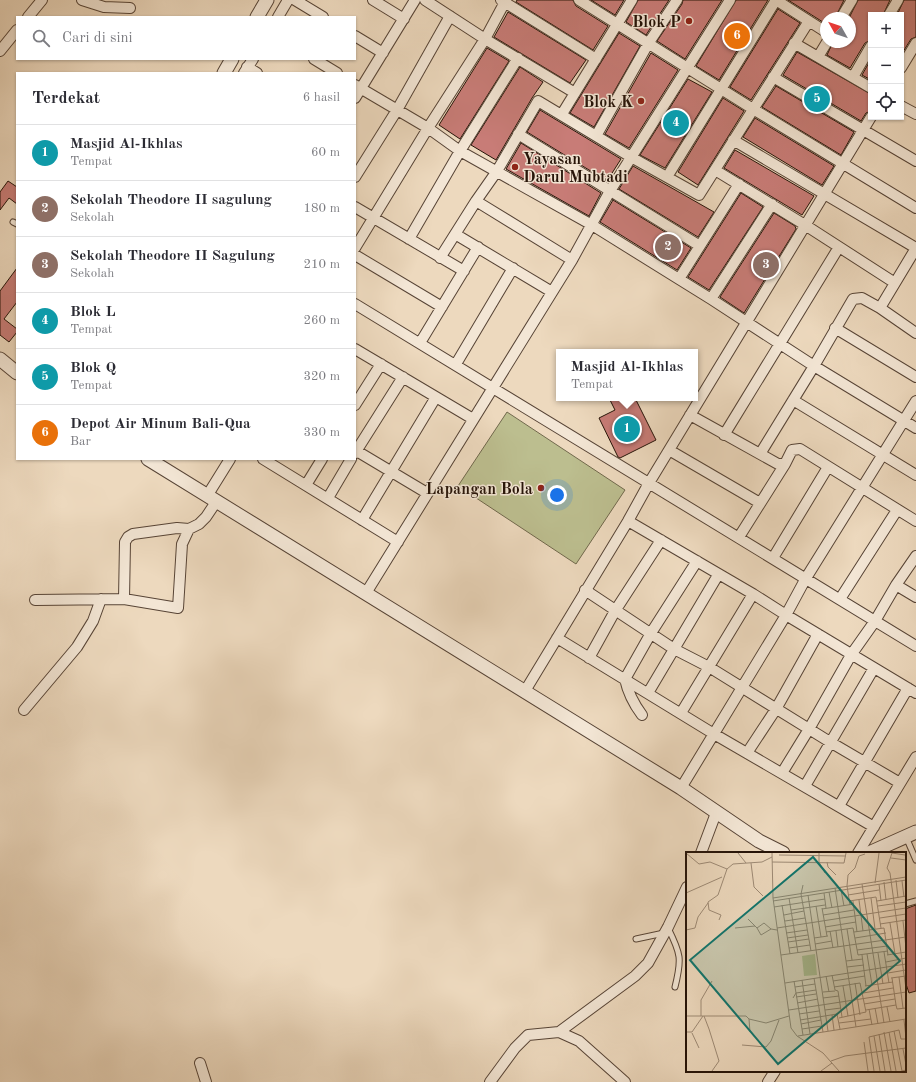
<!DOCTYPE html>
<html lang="id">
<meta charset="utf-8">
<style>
:root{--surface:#fff;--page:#f7f7f7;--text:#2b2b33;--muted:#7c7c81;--line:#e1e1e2;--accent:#8f2418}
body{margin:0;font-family:"Old Standard TT",serif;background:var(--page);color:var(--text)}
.controls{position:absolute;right:12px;top:12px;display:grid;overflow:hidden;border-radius:0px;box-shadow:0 1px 3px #0004}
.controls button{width:36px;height:36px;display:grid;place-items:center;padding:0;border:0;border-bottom:1px solid var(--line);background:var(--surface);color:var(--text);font:20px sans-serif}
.compass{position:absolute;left:820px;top:12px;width:36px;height:36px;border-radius:50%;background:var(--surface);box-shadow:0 1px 3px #0004;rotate:310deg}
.you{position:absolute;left:557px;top:495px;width:14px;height:14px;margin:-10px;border:3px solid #fff;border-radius:50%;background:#1a73e8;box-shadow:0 0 0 6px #1a73e833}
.badge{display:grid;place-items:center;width:26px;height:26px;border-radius:50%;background:var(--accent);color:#fff;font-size:13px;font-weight:700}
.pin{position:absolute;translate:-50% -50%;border:2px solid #fff;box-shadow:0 1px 4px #0006}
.popup{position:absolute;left:556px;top:349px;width:142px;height:52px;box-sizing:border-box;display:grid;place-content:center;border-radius:0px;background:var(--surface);filter:drop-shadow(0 1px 3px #0005);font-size:13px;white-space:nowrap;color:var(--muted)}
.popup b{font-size:15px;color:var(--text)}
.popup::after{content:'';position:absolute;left:50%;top:100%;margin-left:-8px;border:8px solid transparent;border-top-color:var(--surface)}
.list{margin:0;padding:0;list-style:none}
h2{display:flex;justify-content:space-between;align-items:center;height:52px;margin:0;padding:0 16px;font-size:17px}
h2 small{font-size:13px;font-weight:400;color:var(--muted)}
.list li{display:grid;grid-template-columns:26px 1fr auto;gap:12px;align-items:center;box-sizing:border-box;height:56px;padding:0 16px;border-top:1px solid var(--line)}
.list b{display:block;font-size:15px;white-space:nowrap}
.list p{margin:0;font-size:13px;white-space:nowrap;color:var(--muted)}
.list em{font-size:13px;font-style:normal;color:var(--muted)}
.icon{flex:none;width:22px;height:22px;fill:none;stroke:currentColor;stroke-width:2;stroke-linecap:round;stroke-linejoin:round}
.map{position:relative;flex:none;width:916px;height:1082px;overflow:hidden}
.search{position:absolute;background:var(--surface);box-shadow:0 1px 3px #0004;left:16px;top:16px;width:340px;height:44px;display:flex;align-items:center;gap:10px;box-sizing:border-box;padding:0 14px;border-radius:0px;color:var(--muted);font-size:15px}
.panel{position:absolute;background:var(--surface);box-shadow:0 1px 3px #0004;left:16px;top:72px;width:340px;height:388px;border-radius:0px}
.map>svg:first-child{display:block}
.garden{fill:#bcbe8f;stroke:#70684c}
.building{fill:#c87c77;stroke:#251308}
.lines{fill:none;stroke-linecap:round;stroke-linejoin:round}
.service-casing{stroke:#574436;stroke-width:7}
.minor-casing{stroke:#574436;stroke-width:12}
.tertiary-casing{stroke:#574436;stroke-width:15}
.service{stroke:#f3e6d5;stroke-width:5}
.minor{stroke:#f3e6d5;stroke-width:10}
.tertiary{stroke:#f3e6d5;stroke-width:13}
.poi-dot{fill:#8f2418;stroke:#f3e6d5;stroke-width:1.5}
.labels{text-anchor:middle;stroke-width:3;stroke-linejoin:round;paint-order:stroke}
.poi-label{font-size:16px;font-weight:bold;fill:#251308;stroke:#f3e6d5;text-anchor:end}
.inset-road{fill:none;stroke:#9d8a75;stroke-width:1}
.view{fill:#0f766e;fill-opacity:0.15;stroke:#0f766e;stroke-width:2}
.inset-edge{fill:none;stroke:#251308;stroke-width:2}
</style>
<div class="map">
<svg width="916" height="1082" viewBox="0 0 916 1082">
<rect width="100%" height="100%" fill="#edd9be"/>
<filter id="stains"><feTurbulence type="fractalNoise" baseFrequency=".005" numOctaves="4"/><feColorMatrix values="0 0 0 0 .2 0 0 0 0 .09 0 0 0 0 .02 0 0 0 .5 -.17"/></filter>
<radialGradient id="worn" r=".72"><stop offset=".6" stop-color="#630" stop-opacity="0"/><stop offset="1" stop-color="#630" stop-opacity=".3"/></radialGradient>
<path class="garden" d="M 507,412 L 625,490 L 576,564 L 458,486 Z"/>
<path class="building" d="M 517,0 L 573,0 L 576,6 L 608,26 L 593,50 L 516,2 Z
M 591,0 L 624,0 L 615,15 Z
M 638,0 L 669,0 L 646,35 L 626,22 Z
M 683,0 L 722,0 L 685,59 L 657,41 L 682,4 Z
M 736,0 L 768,0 L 719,80 L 696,66 Z
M 788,0 L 844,0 L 835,18 L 826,18 L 826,24 Z
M 858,0 L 890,0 L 883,15 L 871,15 L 871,40 L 865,43 L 850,68 L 827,55 L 833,42 L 850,42 L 850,18 L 849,18 Z
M 904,0 L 916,0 L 916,37 L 911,39 L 901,55 L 901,15 L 897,15 Z
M 778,9 L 800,23 L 751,100 L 730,87 Z
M 508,12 L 586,60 L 570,83 L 494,37 Z
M 619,33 L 640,46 L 594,127 L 570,113 Z
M 487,48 L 509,61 L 460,139 L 439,125 Z
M 797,52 L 871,94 L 871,111 L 866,113 L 861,121 L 783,75 Z
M 651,53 L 678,70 L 629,148 L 605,134 Z
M 871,59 L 871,80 L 862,75 Z
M 520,67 L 543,82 L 532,98 L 496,160 L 471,145 Z
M 688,79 L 712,92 L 665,168 L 640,155 Z
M 776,86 L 854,132 L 841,155 L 762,107 Z
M 723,98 L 744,111 L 698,185 L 678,172 Z
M 540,110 L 621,159 L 607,181 L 527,132 Z
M 755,118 L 834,166 L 822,185 L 743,137 Z
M 521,143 L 601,193 L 589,216 L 506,169 Z
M 735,150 L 814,196 L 802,215 L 724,168 Z
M 633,166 L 714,212 L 698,237 L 619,189 Z
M 8,181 L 17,187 L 17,204 L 9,198 L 0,210 L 0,192 Z
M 741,193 L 763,207 L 709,290 L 688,277 Z
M 613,200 L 691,248 L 677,270 L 600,222 Z
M 774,213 L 795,226 L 796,229 L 744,313 L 720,297 Z
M 17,268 L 17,302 L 4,319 L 17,329 L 17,332 L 9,342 L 0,335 L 0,291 Z
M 609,398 L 621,398 L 625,405 L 636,400 L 656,440 L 620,458 L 618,457 L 599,418 L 615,410 Z
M 916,905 L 916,991 L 909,993 L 905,981 L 905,909 Z"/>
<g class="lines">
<defs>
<path id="service" d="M 13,222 L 17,224
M 906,837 L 916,860
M 905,904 L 916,901
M 668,928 C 681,954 682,959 675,987
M 636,939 L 664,933"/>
<path id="minor" d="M 82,0 L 104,7 L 130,8
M 295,0 L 323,17
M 373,0 L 404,19
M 425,0 L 485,39 L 575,93
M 501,0 L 596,59
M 579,0 L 753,109 L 916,208
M 776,0 L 826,32
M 889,15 L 898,0
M 28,17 L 42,0
M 278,17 L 288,0
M 841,18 L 852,0
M 355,36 L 383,53
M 794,43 L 871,88
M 0,51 L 17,30
M 818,57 L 827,42
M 314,59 L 337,73
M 247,67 L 257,73
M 901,68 L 916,43
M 244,73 L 253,59
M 773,77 L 916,161
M 853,77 L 871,46
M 355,85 L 428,128 L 460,151 L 592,225 L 711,299 L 814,366 L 916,428
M 355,98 L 415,0
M 901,106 L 916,114
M 562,114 L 632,0
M 518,134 L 700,246
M 596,136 L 648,44 L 677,0
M 733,140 L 916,248 L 880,308
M 715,170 L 805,225 L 895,283
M 355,177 L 397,110 L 450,16
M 667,177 L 776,0
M 476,201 L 572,260
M 355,207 L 464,271
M 455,234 L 552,292
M 409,239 L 460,151 L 518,58
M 355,248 L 428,128 L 485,39 L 506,0
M 355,255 L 442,307
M 440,258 L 476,201 L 497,171 L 538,101 L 631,157 L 699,195 L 809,21
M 679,279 L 739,184
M 711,299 L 772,204
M 355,304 L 916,646
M 835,328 L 916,377
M 420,343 L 478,247
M 355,349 L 473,419
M 456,364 L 513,268
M 793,400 L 916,475
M 355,405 L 381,364
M 690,415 L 778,464 L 785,464 L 792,450 L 800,449 L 916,521
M 724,435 L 839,247
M 355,450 L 427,493
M 669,450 L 760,503
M 355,453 L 403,377
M 760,454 L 814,366 L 853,299 L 862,298 L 880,308 L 916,333
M 263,459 L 398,542
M 306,485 L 322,459
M 207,496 L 230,459
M 328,498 L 351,459
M 362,520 L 436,397
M 628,521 L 753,594 L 786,615 L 916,693
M 739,537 L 785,464
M 773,558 L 828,467
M 896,585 L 916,597
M 585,590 L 674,649 L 709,667 L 830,742 L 900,783
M 366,593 L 572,260 L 610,191 L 730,0
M 124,599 L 178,608 L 182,544 L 189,529
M 840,599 L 897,510
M 35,600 L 124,599 L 125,542 L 128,537 L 133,534 L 177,528 L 189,529 L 199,524 L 206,517 L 216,502
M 557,638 L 714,734 L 874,827
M 589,658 L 615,611 L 661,540
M 525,691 L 628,521 L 649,483 L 871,117
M 648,693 L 718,575
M 24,710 L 77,647 L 93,621 L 101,599
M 681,713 L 753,594
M 642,715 C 633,703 628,693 625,679 L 651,633 L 697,561
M 747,753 L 776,709 L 818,634
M 782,773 L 809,729 L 851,655 L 875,621 L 896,585 L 916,556
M 805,786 L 874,668
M 681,788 L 786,615 L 806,578 L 916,401
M 839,806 L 908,688
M 701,853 L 716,813
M 858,853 L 916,757
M 559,1032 L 579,1041 L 625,1082
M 200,1063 L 206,1082
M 490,1082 L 515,1048 L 528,1035 L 559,1032 L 635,976 L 648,963 L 668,927 L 687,887
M 768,1082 L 775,1071"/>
<path id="tertiary" d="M 257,17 L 267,0
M 224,73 L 232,59
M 0,359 L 17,373
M 148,459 L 681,788 L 759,841 L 783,853
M 869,853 L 916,832"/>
</defs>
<use href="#service" class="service-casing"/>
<use href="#minor" class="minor-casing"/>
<use href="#tertiary" class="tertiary-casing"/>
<use href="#service" class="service"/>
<use href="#minor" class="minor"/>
<use href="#tertiary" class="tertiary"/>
</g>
<g class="poi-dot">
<circle cx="689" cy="21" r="4"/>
<circle cx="641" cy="101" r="4"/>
<circle cx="515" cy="167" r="4"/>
<circle cx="541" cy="488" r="4"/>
</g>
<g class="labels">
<g class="poi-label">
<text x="681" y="27">Blok P</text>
<text x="633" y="107">Blok K</text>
<text x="523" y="164" text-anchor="start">Yayasan<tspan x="523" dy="18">Darul Mubtadi</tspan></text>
<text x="533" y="494">Lapangan Bola</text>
</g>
</g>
<g transform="translate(686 852)">
<rect width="220" height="220" fill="#edd9be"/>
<path d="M 129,102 L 131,123 L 118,124 L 116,104 Z" fill="#bcbe8f"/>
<path class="inset-road" d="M 0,1 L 13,12 L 24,10 L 41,17M 52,1 L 60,11M 86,1 L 87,46 L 105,176 L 111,184 L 137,201 L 153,219M 133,1 L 133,10 L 139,21M 206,1 L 201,16 L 204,21 L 220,137M 206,1 L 219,3M 93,3 L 160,4M 205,6 L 220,8M 86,10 L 158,11 L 160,1M 141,10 L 142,15 L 150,23M 65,11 L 68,35 L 77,44M 210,28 L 212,46M 216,29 L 218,45M 198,30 L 200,48M 189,31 L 193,1M 176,32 L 198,171M 193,32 L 195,49M 117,33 L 115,42 L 125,99M 149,36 L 170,175M 155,38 L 158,54M 143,40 L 146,56M 0,41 L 36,25M 138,41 L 140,56M 122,43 L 142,179M 162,43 L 193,38M 87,46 L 220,25M 103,46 L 112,101M 185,46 L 189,77M 173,48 L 177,79M 87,49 L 220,28M 163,49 L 190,45 L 195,76M 167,49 L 171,80M 191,49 L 220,44M 96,53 L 104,102M 164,53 L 161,34 L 162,23 L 169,16 L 173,4 L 179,2M 130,54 L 135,85M 192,54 L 220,50M 88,55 L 139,47M 136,56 L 141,84M 136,57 L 168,52M 105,58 L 139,53M 98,63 L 118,59M 137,63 L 168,58M 194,66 L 220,62M 62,67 L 71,76 L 78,71 L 85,77 L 91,78M 33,68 L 35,63 L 23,58 L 22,50 L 32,43 L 41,17 L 47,12 L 76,10 L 86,5M 99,69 L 119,66M 217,69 L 220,96M 204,71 L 209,102M 194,72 L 220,68M 139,75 L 170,70M 49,76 L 69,74M 71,76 L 75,83 L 85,77M 91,76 L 220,56M 161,77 L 166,108M 0,78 L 9,76 L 12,65 L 22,51M 144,79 L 147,96M 150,79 L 152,95M 140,80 L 167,76 L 172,103 L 202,99M 168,80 L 198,76 L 202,103M 100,81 L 121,78M 101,86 L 122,83M 128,86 L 142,84M 169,86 L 200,81M 102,90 L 123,87M 129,92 L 146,89M 103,96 L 124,93M 171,98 L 201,94M 198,100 L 203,131M 192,101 L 197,132M 181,102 L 186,133M 95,103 L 220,85M 176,103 L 180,134M 201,103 L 220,100M 160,109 L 177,107M 200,110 L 220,106M 161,115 L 178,113M 202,121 L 220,118M 146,123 L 149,138 L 152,139 L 156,165M 140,124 L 143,140M 213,125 L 217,156M 128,126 L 137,180M 205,126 L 220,124M 116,128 L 124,182M 26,129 L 15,148 L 15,164 L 18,164 L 23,177 L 33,209 L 26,219M 108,129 L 117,183M 147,129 L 179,124M 99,131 L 220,112M 169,131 L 174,163M 157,134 L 162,164M 179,134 L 207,130M 109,135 L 129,132M 148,135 L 174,131 L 180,160 L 153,166M 137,140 L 149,139M 177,141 L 207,136M 110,145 L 130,142M 107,146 L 110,141 L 130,138M 137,146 L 153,144M 111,151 L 132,147M 178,152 L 209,147M 210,153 L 211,157 L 220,156M 201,155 L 204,170M 189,156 L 192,172M 183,157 L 186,173M 103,158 L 220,140M 139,158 L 155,156M 180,158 L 210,153 L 206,126M 113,162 L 133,159M 146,163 L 148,178M 0,164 L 15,164M 18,164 L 60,164 L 63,167 L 80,171 L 103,164M 63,167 L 64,180M 114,168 L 151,162 L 154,177M 218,168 L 220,186M 153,171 L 185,167M 115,172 L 135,168M 116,177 L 136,174M 208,179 L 216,219 L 220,218M 0,180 L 6,180 L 17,164M 198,180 L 205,219M 203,180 L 210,219M 6,181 L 13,196M 193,182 L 199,219M 112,184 L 220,167M 188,184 L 194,219M 178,190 L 182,219M 56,193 L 80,195 L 85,189 L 93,168M 217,197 L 220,213M 145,209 L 159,204 L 220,196M 135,219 L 146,211M 188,219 L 183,185 L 213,178 L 215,187 L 220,187"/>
<path class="view" d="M 127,5 L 214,109 L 92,212 L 4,108 Z"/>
<rect width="220" height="220" class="inset-edge"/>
</g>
<rect width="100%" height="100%" filter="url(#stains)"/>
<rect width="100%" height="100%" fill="url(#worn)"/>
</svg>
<div class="controls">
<button>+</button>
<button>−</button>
<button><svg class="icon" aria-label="locate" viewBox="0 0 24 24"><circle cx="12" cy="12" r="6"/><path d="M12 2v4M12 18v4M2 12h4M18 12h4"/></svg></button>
</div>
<svg class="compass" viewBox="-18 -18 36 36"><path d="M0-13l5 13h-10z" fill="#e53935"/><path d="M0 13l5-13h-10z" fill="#7c7c81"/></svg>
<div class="you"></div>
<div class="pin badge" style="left:627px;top:429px;background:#0f9aa8">1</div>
<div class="popup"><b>Masjid Al-Ikhlas</b>Tempat</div>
<div class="pin badge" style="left:668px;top:247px;background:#8d6e63">2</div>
<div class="pin badge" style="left:766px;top:265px;background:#8d6e63">3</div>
<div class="pin badge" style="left:676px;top:123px;background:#0f9aa8">4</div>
<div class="pin badge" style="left:817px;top:99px;background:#0f9aa8">5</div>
<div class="pin badge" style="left:737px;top:36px;background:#e8710a">6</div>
<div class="search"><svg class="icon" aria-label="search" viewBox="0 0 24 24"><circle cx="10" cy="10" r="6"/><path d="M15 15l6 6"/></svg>Cari di sini</div>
<section class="panel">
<h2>Terdekat<small>6 hasil</small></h2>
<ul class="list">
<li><span class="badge" style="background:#0f9aa8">1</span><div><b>Masjid Al-Ikhlas</b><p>Tempat</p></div><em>60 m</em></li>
<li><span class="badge" style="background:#8d6e63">2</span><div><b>Sekolah Theodore II sagulung</b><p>Sekolah</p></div><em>180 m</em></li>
<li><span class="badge" style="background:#8d6e63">3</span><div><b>Sekolah Theodore II Sagulung</b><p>Sekolah</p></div><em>210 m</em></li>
<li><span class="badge" style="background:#0f9aa8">4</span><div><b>Blok L</b><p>Tempat</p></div><em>260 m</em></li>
<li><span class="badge" style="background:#0f9aa8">5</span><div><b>Blok Q</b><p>Tempat</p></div><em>320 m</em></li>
<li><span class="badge" style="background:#e8710a">6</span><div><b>Depot Air Minum Bali-Qua</b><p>Bar</p></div><em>330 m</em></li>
</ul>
</section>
</div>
